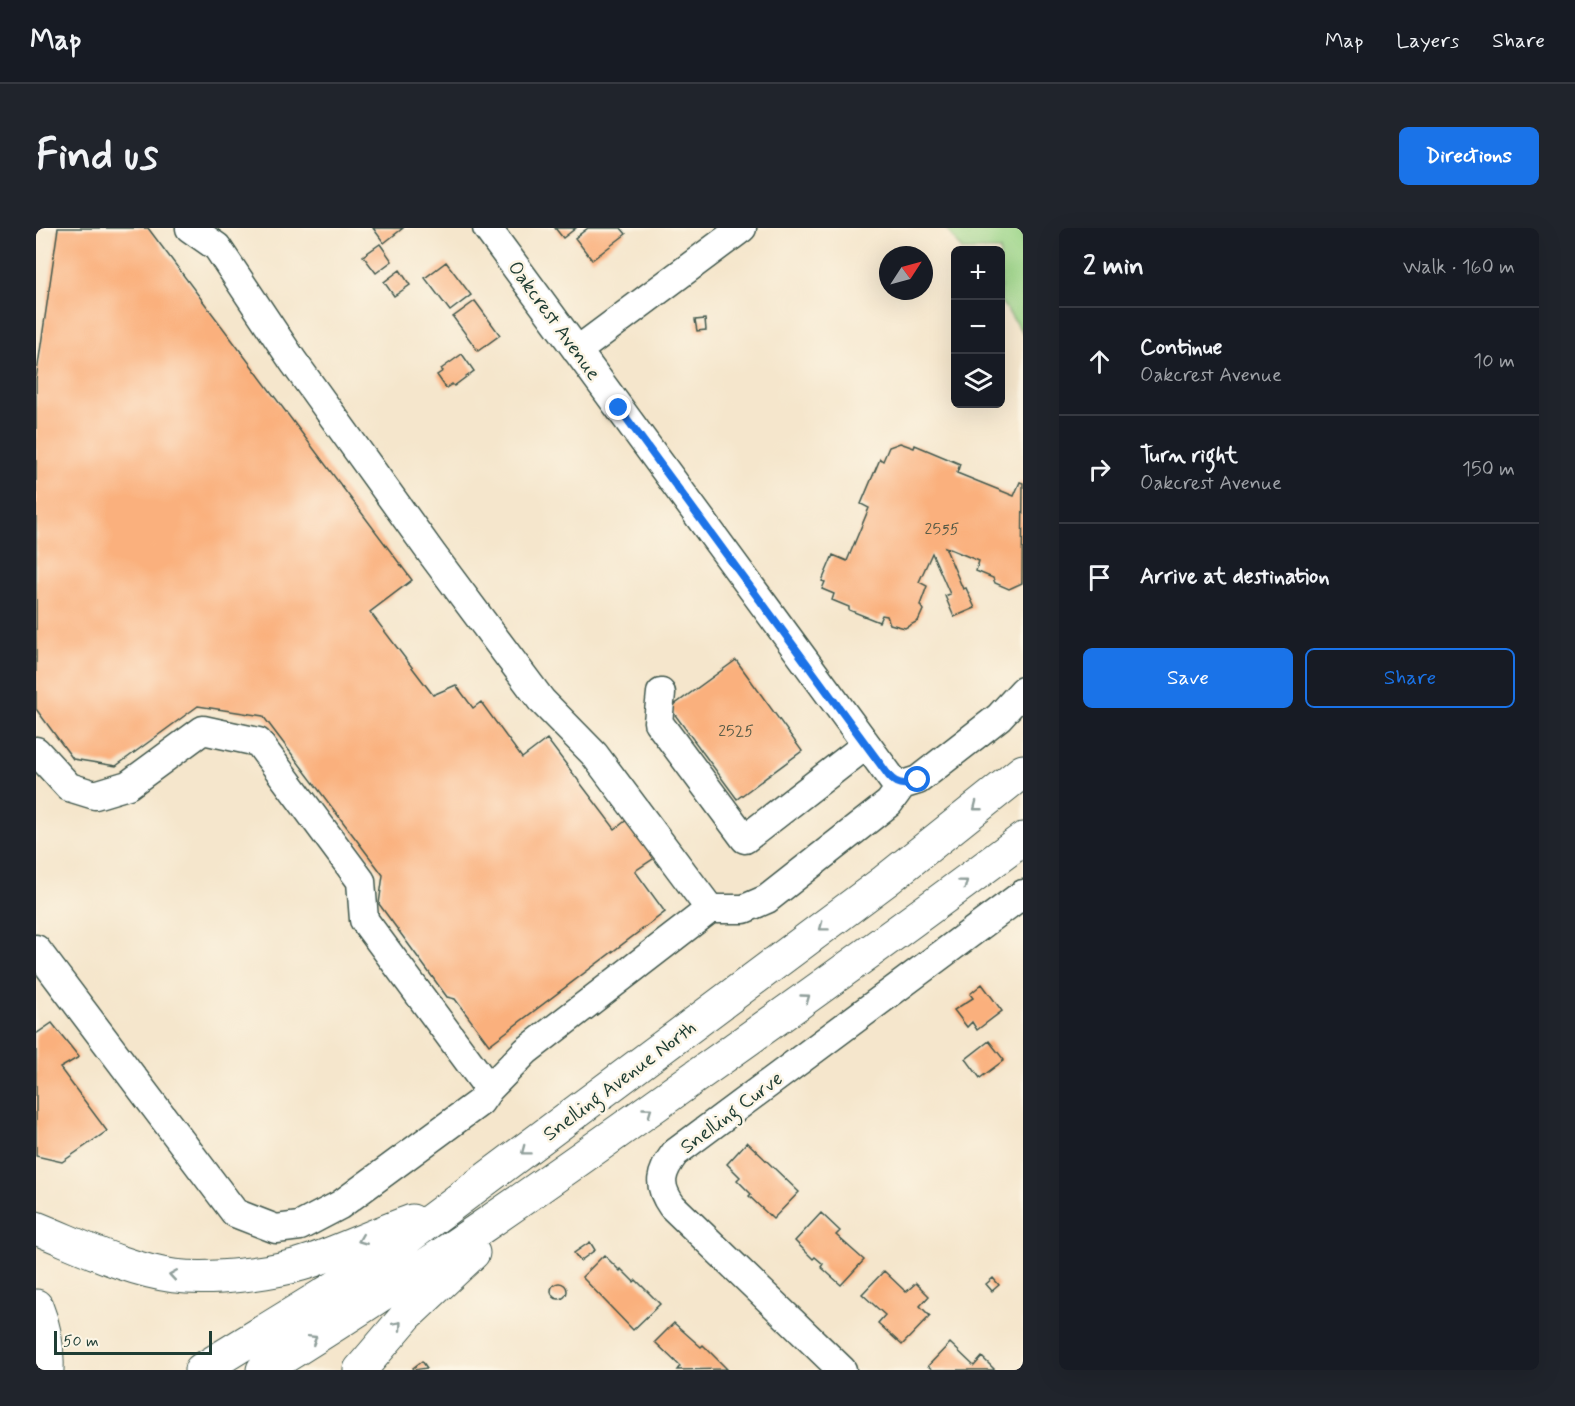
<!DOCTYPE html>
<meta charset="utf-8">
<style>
:root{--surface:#171b24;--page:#20242c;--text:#f1f3f6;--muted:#9ea1a6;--line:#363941;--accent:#1a73e8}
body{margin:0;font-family:Mynerve,sans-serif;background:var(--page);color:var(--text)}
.controls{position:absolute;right:18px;top:18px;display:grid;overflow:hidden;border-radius:9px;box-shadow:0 6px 24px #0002}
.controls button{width:54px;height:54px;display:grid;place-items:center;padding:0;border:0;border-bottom:2px solid var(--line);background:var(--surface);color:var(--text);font:30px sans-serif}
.compass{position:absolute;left:843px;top:18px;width:54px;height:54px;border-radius:50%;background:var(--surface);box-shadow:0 6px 24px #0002;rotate:54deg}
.scale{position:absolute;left:18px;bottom:15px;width:158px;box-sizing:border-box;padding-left:6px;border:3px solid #1f3d34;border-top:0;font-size:16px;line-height:21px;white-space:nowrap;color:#1f3d34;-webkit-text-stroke:4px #fcf5e5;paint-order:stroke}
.stop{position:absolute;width:18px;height:18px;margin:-14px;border:4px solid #1a73e8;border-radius:50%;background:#fff}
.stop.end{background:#1a73e8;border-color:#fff;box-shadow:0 2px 6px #0008}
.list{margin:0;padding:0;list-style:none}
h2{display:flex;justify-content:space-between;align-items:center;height:78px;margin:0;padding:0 24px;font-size:26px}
h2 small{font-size:20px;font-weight:400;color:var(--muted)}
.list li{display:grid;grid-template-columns:39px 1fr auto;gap:18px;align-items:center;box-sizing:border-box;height:108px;padding:0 24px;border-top:2px solid var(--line)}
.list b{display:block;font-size:22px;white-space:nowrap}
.list p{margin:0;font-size:20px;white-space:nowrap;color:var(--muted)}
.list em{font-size:20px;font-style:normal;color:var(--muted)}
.actions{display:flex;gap:12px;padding:18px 24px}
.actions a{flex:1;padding:14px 0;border:2px solid var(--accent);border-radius:9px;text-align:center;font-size:21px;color:var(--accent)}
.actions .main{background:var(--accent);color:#fff}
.icon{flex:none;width:33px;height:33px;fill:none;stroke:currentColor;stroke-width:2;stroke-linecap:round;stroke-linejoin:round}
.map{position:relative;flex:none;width:987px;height:1142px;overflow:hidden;border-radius:9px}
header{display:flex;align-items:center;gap:36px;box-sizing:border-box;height:84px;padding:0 30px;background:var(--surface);border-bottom:2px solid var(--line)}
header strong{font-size:28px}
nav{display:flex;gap:33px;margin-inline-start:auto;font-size:21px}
.intro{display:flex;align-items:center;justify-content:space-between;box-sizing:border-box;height:144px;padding:0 36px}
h1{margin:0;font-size:42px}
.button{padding:15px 27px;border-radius:9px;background:var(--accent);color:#fff;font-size:21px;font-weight:700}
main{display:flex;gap:36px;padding:0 36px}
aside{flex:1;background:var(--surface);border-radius:9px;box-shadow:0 6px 24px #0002}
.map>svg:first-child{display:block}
.green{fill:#9bd588;stroke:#5d895e;stroke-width:1.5}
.building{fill:#fab07d}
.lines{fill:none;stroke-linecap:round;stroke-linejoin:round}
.minor-casing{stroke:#3f564b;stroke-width:31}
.highway-casing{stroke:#3f564b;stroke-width:35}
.minor{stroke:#fff;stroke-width:28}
.highway{stroke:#fff;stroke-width:33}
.oneway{stroke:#8f9e9a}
.route{stroke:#1a73e8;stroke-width:8}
.labels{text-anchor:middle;stroke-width:5;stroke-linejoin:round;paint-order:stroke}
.number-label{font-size:16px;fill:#565a46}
.street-label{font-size:20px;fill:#1f3d34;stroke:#fcf5e5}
</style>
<header>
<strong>Map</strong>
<nav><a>Map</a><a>Layers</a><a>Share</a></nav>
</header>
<div class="intro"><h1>Find us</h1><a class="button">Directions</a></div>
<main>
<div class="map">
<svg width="987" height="1142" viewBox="0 0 987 1142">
<rect width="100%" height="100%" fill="#fcf5e5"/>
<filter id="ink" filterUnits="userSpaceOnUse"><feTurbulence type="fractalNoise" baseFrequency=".0167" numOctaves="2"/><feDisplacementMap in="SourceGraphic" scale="12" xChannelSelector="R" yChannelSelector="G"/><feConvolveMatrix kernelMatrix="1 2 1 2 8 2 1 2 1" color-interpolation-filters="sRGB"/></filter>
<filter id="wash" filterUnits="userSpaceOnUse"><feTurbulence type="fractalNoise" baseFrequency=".008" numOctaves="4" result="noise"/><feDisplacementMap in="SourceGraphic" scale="24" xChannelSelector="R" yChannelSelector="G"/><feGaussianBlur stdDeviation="1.35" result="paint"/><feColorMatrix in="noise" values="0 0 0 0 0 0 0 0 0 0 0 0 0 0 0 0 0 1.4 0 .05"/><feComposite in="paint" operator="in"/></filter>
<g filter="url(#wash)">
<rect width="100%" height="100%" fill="#f5e6cc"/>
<path class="green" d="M 910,0 L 987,0 L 987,105 L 965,74 L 964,22 L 926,22 Z"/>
<g id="blocks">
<path class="building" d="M 22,0 L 112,0 L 376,352 L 334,384 L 397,467 L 420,457 L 437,480 L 445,474 L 486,530 L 511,511 L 579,601 L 592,591 L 620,629 L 599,643 L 629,684 L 453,817 L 419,771 L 411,769 L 343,676 L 347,647 L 227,488 L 162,478 L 80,538 L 37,531 L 0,481 L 0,151 Z
M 337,0 L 367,0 L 348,15 Z
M 519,0 L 540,0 L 527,10 Z
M 552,0 L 585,0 L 590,6 L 556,32 L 539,10 Z
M 344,16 L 356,33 L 340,45 L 327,28 Z
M 410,34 L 435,67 L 414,83 L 389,50 Z
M 364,42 L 374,57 L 358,68 L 348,54 Z
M 439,73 L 464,107 L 442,123 L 417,89 Z
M 669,91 L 670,102 L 661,103 L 659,92 Z
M 426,126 L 438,143 L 418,158 L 416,156 L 410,160 L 401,147 L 407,143 L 405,141 Z
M 864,215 L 878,220 L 879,217 L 924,236 L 921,245 L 978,268 L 984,254 L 987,255 L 986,355 L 973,361 L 959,355 L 957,350 L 940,343 L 943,333 L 909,319 L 927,361 L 930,360 L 939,380 L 918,389 L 909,368 L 914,366 L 896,325 L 883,354 L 891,358 L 884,377 L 887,382 L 882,393 L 869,400 L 854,396 L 851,388 L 846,387 L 843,394 L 813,382 L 813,379 L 796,372 L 798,366 L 786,361 L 789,354 L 786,353 L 797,327 L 811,333 L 833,280 L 825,276 L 844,231 L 847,233 L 853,219 Z
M 700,432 L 766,523 L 701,571 L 634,480 Z
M 946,756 L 966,783 L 941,802 L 936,794 L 931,799 L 918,782 L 937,770 L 934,766 Z
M 16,795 L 43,829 L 24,840 L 71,903 L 26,934 L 0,928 L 0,806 Z
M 953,813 L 968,832 L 944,850 L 930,831 Z
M 711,914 L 763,964 L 737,991 L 713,968 L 715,966 L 701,952 L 704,949 L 691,936 Z
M 785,985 L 804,1003 L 800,1007 L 828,1032 L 805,1057 L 785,1039 L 787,1036 L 779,1029 L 777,1031 L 759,1013 Z
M 554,1014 L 559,1022 L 544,1033 L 538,1025 Z
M 568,1027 L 584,1043 L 585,1041 L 598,1054 L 600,1052 L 624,1076 L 597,1102 L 546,1049 Z
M 848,1043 L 870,1064 L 880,1055 L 893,1068 L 884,1078 L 894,1088 L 866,1117 L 842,1095 L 849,1087 L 826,1066 Z
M 957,1050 L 963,1057 L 956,1063 L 950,1056 Z
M515 1063a8 8 0 1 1 16 0a8 8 0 1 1-16 0Z
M 638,1095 L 665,1119 L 667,1117 L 691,1141 L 641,1142 L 644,1138 L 619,1114 Z
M 914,1115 L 938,1138 L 946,1129 L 959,1142 L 897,1142 L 892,1138 Z
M 386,1133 L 391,1140 L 378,1142 L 377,1140 Z"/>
</g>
</g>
<g filter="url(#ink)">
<use href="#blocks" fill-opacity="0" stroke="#3f564b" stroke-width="1.5"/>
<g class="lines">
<defs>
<path id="minor" d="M 154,0 L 181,19 L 257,133 L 396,326 L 505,472 L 558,526 L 674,681
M 451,0 L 858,554 L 866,557 L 882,552 L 963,489 L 987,463
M 541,123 L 706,0
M 625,465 L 622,494 L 709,611 L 830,517
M 0,523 L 33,559 L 59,567 L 92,557 L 167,502 L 222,514 L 325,653 L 328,692 L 453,861
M 0,721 L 199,985 L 240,1001 L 264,998 L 304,977 L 444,874 L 453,861 L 490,823 L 674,681 L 708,681 L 731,671 L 853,575 L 866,557
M 806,1142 L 636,978 C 621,957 624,945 639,925 L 987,666"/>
<path id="highway" d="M 0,1000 C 45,1018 89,1041 138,1048 C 176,1053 242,1045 278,1032 C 311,1020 343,1005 376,993
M 0,1078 C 9,1100 12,1119 11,1142
M 165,1142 L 331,1040 L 849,653 L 987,543
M 227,1142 C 375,1051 518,950 659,849 C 769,771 879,692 987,611
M 324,1142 L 371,1087 L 437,1025"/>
</defs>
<use href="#minor" class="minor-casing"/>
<use href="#highway" class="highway-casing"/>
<use href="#minor" class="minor"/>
<use href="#highway" class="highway"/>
</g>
<defs><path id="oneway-chevron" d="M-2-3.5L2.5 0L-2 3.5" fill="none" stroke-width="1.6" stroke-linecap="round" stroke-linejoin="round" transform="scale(1.5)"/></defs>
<g class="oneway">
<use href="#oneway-chevron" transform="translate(941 579) rotate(142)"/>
<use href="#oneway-chevron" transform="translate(928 655) rotate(-37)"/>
<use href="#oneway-chevron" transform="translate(787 699) rotate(143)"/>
<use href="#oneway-chevron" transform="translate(770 770) rotate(-36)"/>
<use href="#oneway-chevron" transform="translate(612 883) rotate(-36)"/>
<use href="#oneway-chevron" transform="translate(489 923) rotate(143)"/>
<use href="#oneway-chevron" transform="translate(326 1012) rotate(158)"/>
<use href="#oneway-chevron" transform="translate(137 1047) rotate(-171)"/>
<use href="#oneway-chevron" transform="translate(362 1097) rotate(-49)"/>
<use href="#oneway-chevron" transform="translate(277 1111) rotate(-32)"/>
</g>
</g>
<g class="lines" filter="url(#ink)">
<path class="route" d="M 583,180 L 853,548 C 861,558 871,558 882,552"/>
</g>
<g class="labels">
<g class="number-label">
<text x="906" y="306">2555</text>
<text x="700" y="508">2525</text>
</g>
<g class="street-label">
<text transform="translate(519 92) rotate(54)" y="7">Oakcrest Avenue</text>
<text transform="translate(583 852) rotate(-37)" y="7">Snelling Avenue North</text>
<text transform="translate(695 884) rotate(-37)" y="7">Snelling Curve</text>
</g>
</g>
</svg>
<div class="controls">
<button>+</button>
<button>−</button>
<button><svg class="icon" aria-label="layers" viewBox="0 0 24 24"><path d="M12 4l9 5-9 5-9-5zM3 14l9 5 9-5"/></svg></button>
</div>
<svg class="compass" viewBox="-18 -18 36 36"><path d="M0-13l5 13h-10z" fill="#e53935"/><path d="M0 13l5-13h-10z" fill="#9ea1a6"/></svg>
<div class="scale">50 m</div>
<div class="stop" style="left:882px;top:552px"></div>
<div class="stop end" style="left:583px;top:180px"></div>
</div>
<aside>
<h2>2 min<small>Walk · 160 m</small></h2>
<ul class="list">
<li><svg class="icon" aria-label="ahead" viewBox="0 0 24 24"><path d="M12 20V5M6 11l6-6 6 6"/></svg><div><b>Continue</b><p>Oakcrest Avenue</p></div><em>10 m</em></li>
<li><svg class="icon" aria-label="right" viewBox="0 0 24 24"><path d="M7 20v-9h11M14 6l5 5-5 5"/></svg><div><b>Turn right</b><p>Oakcrest Avenue</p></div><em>150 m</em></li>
<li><svg class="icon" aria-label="arrive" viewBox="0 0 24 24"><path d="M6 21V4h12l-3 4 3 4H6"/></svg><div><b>Arrive at destination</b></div></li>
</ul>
<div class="actions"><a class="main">Save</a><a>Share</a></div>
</aside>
</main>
